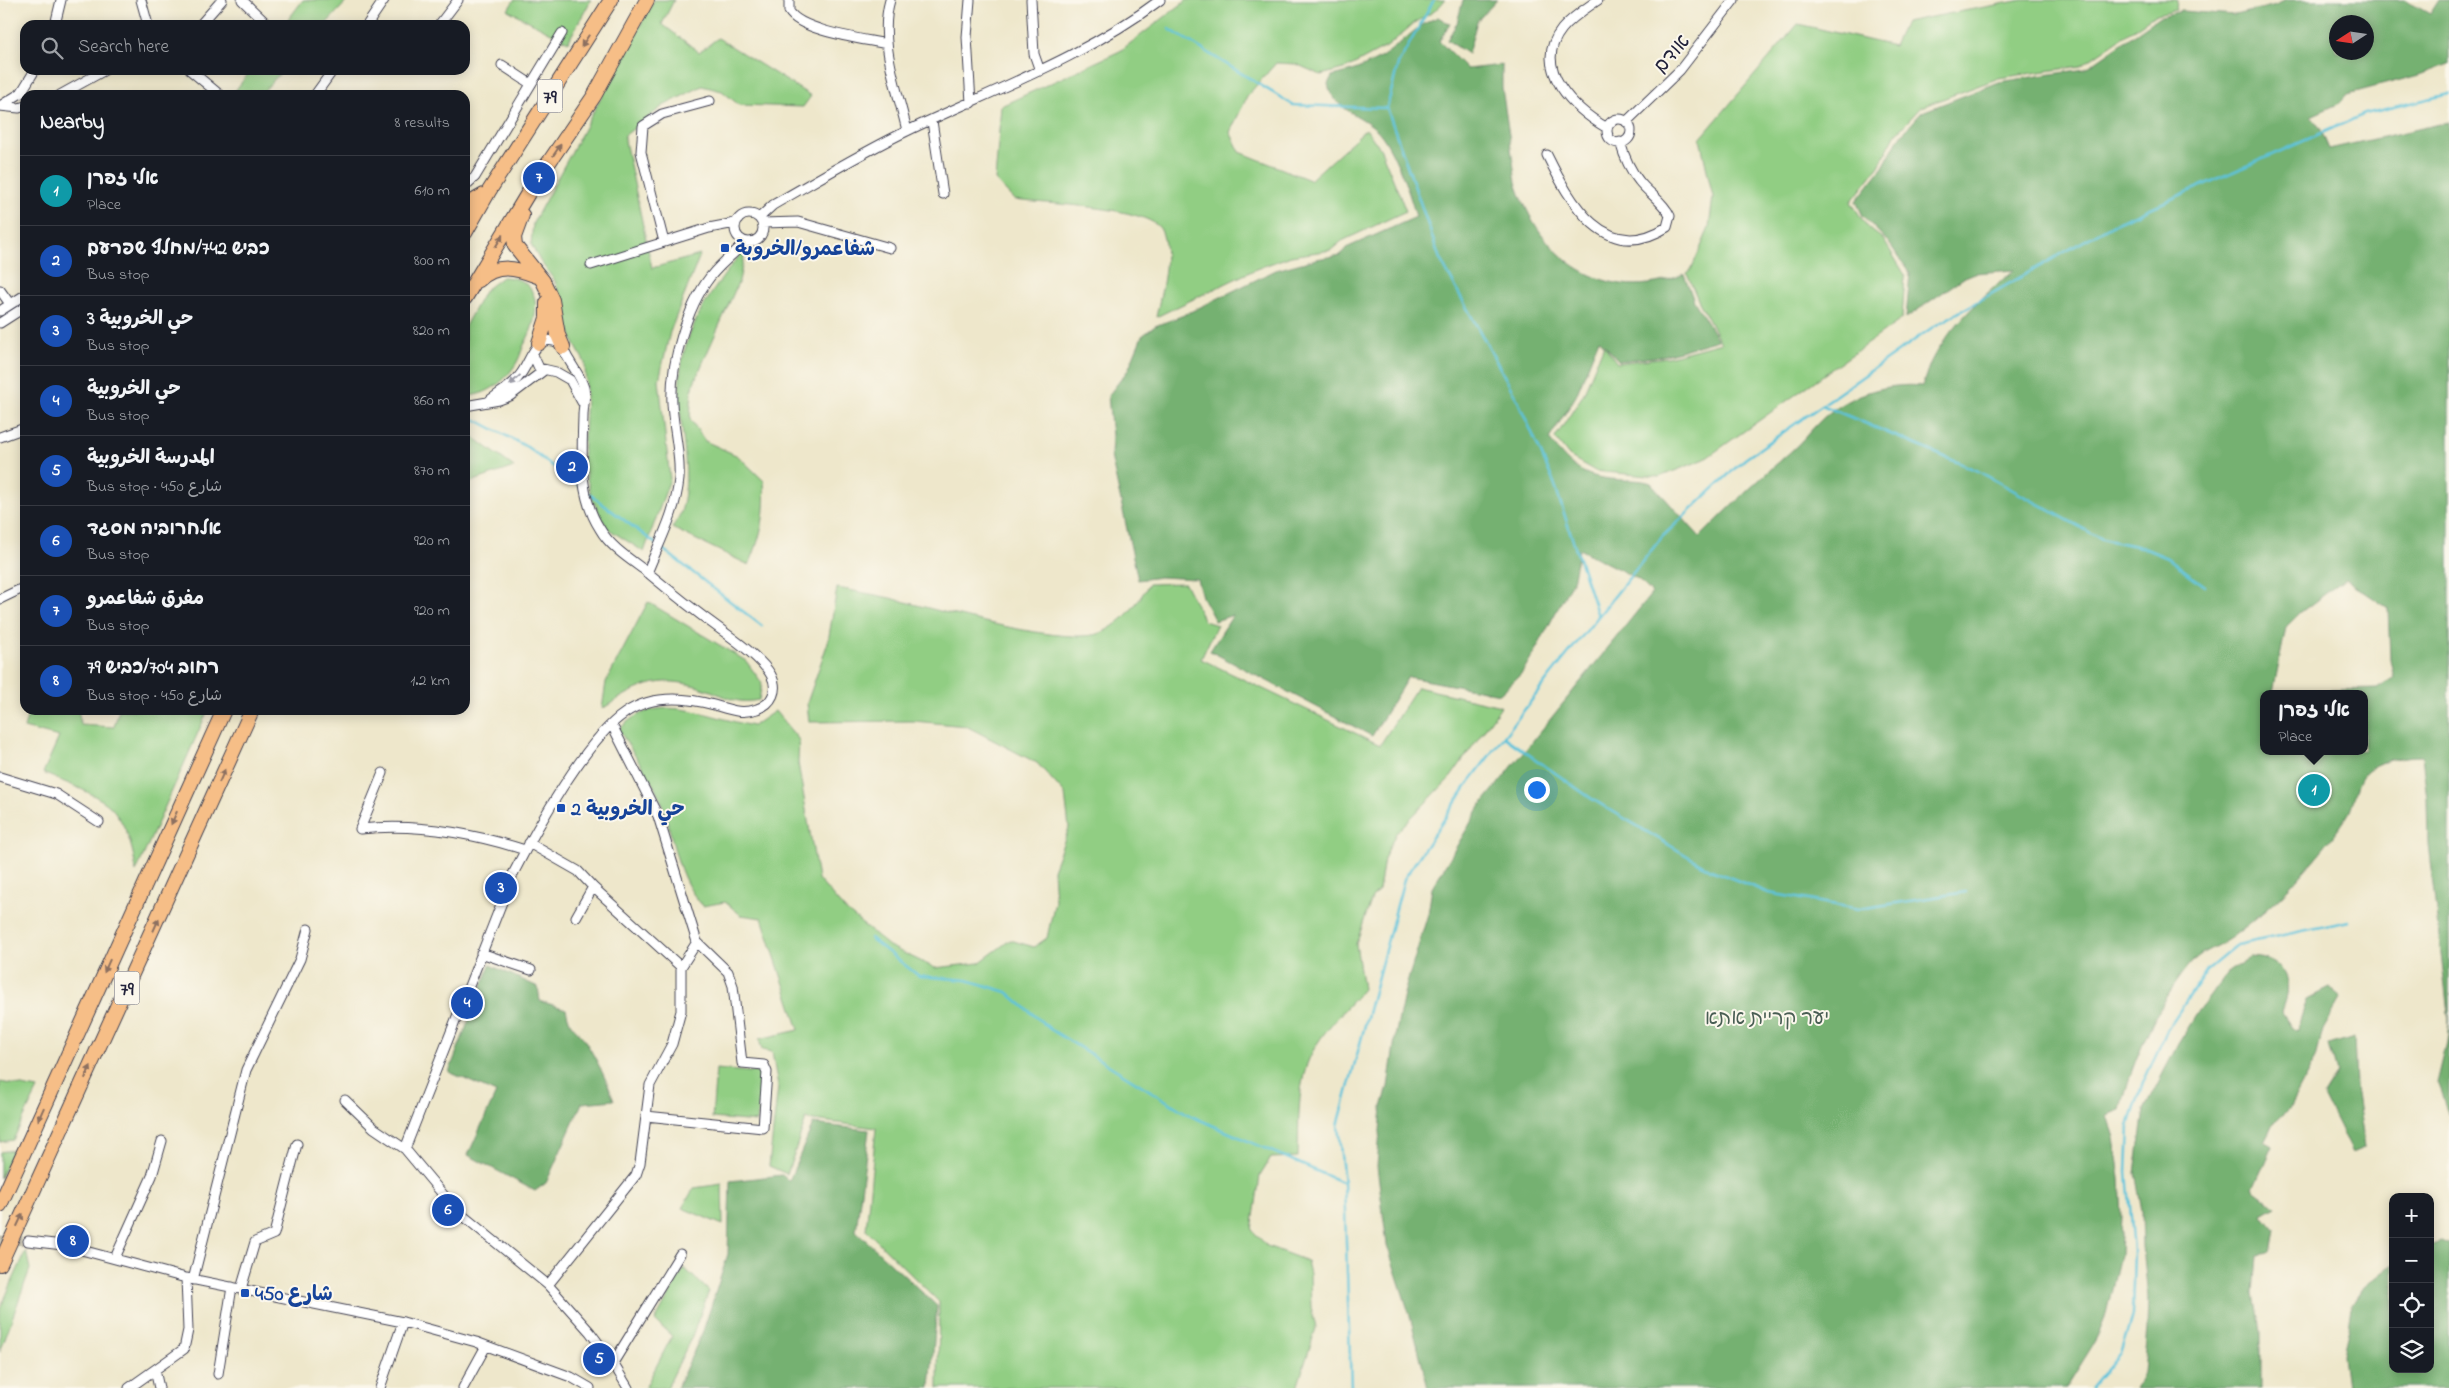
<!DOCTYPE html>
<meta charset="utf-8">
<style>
:root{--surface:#171b24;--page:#20242c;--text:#f1f3f6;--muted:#9ea1a6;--line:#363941;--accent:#b45309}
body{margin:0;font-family:"Indie Flower","Playpen Sans Arabic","Playpen Sans Hebrew",sans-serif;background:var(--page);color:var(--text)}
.controls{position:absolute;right:15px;bottom:15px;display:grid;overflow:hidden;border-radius:10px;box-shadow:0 2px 12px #0003}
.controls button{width:45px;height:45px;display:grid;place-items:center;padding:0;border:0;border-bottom:1px solid var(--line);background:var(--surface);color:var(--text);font:25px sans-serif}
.compass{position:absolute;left:2329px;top:15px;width:45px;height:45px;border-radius:50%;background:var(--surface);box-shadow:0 2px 12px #0003;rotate:258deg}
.you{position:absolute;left:1536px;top:789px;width:18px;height:18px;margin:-12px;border:4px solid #fff;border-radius:50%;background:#1a73e8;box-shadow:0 0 0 8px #1a73e833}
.badge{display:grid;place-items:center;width:32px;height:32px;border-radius:50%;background:var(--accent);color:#fff;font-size:16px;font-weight:700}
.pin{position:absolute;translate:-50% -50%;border:2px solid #fff;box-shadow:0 1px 5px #0006}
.popup{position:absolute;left:2260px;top:690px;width:108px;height:65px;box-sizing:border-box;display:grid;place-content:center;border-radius:10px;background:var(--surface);filter:drop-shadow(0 1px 4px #0005);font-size:16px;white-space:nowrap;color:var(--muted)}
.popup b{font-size:19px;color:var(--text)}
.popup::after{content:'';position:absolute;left:50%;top:100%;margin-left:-10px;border:10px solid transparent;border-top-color:var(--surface)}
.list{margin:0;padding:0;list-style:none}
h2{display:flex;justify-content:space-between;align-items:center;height:65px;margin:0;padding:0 20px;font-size:21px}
h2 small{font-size:16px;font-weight:400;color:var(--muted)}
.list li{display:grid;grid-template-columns:32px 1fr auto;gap:15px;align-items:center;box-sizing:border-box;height:70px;padding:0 20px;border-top:1px solid var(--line)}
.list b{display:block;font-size:19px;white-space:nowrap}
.list p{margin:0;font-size:16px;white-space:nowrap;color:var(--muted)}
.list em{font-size:16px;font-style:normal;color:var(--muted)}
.icon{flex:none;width:28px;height:28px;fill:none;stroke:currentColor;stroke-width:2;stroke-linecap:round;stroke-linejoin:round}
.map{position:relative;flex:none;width:2449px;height:1388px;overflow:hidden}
.search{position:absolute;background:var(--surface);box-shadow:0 2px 12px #0003;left:20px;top:20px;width:450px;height:55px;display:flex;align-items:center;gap:12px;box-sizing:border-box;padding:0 18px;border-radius:15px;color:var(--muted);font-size:19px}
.panel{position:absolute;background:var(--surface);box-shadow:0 2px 12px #0003;left:20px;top:90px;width:450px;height:625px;border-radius:15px}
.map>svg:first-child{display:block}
.green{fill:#91ce83;stroke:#5a785f}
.forest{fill:#74b171;stroke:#4b6a56;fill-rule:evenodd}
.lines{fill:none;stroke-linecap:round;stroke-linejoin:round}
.stream{stroke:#5dc3db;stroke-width:2.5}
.minor-tunnel{stroke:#c5c0ae;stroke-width:9;stroke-dasharray:9 4.5;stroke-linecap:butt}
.minor-casing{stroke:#414051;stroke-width:11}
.highway-casing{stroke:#414051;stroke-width:16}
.minor{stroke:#fff;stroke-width:9}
.highway{stroke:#f6be87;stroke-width:14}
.oneway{fill:#8c7061}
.oneway2{fill:#9c9ca7}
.transit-dot{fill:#1a4fb4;stroke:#fbf7ec;stroke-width:2}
.labels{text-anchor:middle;stroke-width:4;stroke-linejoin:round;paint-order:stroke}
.shield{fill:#fbf7ec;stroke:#636270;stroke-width:1}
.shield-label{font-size:19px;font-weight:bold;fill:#22223b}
.street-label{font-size:20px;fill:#22223b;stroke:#fbf7ec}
.transit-label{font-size:20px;font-weight:bold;fill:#164399;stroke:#fbf7ec;text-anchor:start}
.park-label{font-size:20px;fill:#495e54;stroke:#fbf7ec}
</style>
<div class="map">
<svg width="2449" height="1388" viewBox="0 0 2449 1388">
<rect width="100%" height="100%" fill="#fbf7ec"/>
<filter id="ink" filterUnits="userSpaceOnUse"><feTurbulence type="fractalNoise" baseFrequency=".02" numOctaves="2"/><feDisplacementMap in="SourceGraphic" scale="10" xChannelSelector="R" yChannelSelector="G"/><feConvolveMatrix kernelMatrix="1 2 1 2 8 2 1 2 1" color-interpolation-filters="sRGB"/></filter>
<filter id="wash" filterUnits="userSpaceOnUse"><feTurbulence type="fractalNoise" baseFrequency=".0096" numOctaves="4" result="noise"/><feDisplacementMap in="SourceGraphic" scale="20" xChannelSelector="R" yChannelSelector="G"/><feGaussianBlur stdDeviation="1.12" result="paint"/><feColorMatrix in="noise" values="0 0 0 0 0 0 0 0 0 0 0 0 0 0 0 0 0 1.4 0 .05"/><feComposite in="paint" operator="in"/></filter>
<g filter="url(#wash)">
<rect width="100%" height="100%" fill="#eee7cb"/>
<path class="green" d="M 303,0 L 346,0 L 347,1 L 325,25 L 284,25 Z
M 514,0 L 591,0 L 568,42 L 508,10 Z
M 654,0 L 674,0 L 662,24 L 699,52 L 718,38 L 811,96 L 803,107 L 739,105 L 722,91 L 702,86 L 663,106 L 624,136 L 652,268 L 700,255 L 670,332 L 659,380 L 670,479 L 644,552 L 607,528 L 592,499 L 583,462 L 586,394 L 585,363 L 573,341 L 555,281 L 540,261 L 531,244 L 533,223 Z
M 1187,0 L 1445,0 L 1436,10 L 1413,24 L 1388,46 L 1347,68 L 1321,75 L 1296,64 L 1276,63 L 1248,95 L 1230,132 L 1240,152 L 1310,180 L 1366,129 L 1381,150 L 1406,211 L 1342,241 L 1331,250 L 1291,256 L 1256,269 L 1156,317 C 1161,293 1172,253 1161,230 C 1149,206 1042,204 1014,200 L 995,180 L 1001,106 L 1120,51 Z
M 2022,0 L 2177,0 L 2176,10 L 2156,14 L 2081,66 L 1999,78 L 1921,107 L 1895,135 L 1879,166 L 1851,202 L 1868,228 L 1883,239 L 1905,275 L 1902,319 L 1705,459 L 1659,477 L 1595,471 L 1569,456 L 1555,438 L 1583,395 L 1604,345 L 1617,363 L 1668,357 L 1721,343 L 1698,300 L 1687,273 L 1691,270 L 1709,228 L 1713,197 L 1700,139 L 1798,24 L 1894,46 L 1905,22 Z
M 251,70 L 283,70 L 260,95 L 232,95 Z
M 746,247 L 739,281 L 692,387 L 690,419 L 705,441 L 738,456 L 764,481 C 766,513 762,535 749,565 L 672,528 C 675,523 679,517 681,512 C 694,469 676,421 680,378 C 683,327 715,286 746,247 Z
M 502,277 C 542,277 541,313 526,341 C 522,347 521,355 517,362 C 506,381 487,396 465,396 L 465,326 L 485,290 Z
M 465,431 L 514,467 L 465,484 Z
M 1185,583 L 1204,621 L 1217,625 L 1201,659 L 1380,745 L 1417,687 L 1501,706 L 1451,777 L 1396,833 L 1384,859 L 1379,890 L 1372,898 L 1356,944 L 1363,989 C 1344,1011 1317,1036 1307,1064 C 1297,1094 1299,1126 1298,1157 L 1271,1158 L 1260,1176 L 1252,1230 L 1267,1246 L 1307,1261 L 1310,1274 L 1311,1307 L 1316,1328 L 1297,1388 L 938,1388 L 939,1302 L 866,1230 L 876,1128 L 806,1119 L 787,1174 L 769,1166 L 778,1087 L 772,1052 L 762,1050 L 759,1039 L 799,1030 L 762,918 L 741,915 L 725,902 L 703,906 C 676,878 674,839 662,803 C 656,785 630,749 619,730 C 655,689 707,717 753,726 L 775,711 L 799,740 L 798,763 L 818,879 L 844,909 L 889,946 L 935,968 L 979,963 L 1010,940 L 1034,947 L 1047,938 L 1055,901 L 1053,870 L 1069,828 L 1065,794 L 1037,763 L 966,726 L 914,721 L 809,722 L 807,703 L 828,642 L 837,588 C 854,591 872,594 890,598 C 931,608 1068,649 1103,632 C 1125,621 1137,604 1149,584 Z
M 648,602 L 746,661 L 762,683 L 759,700 C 738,704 731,699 711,691 C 662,673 643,683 602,709 L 606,682 Z
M 29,710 L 78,710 L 81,725 L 114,727 L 119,710 L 208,710 L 136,872 C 134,849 124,814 103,801 C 85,789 63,782 43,773 L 59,737 L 24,728 Z
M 716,1069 L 762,1073 L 757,1122 L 712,1118 Z
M 0,1082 L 38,1089 L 13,1140 L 0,1142 Z
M 13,1150 L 0,1178 L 0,1152 Z
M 722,1184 L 723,1225 L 682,1208 L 694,1188 Z
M 26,1251 L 30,1269 L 0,1352 L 0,1309 Z
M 684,1268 L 709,1291 L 692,1336 L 667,1388 L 645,1388 L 672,1336 L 655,1321 Z"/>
<path class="forest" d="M 1463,0 L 1497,0 L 1477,21 L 1468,54 L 1447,40 L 1457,23 Z
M 2286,0 L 2405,0 L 2430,14 L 2439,0 L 2449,0 L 2449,64 L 2419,75 L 2348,94 L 2340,103 L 2311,116 L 2320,128 L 2329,149 L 2449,122 L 2449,1115 L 2437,1083 L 2447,1042 L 2449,1021 L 2428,844 L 2427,799 L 2422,756 C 2405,756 2386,759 2371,768 C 2356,776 2356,797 2350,811 C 2340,831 2305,870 2289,888 C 2272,905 2251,923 2232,937 C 2220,946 2203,950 2193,961 C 2160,999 2131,1061 2121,1110 L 2107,1115 L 2114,1138 L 2120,1178 L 2122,1217 L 2120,1255 L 2105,1318 L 2096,1340 L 2066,1388 L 1428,1388 L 1410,1316 L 1387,1245 L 1377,1166 L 1382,1107 L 1388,1087 L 1396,1032 L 1405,990 L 1428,914 L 1432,888 L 1481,805 L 1652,593 L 1638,579 L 1579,549 L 1574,578 L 1539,644 L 1522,673 L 1500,694 L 1408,677 L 1372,736 L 1210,651 L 1233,615 L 1215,621 L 1202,597 L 1197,579 L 1160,577 L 1138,580 L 1111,456 L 1112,436 L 1108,396 L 1128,370 L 1142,336 L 1155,326 L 1184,315 L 1276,270 L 1316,259 L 1341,255 L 1346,248 L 1416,217 C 1410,194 1393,145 1376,129 C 1358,113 1334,110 1328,84 L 1332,76 C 1353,72 1373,64 1390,51 C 1406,39 1419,24 1438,17 L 1450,24 L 1439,41 L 1467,69 L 1502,65 L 1502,88 L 1516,182 C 1539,258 1607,308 1684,274 L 1694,301 L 1718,340 L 1662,356 L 1619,361 L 1599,339 L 1576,396 L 1549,439 C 1574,471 1584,478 1624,480 C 1634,480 1642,480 1651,483 L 1700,537 C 1729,508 1758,480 1789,453 C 1800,444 1808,433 1818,423 C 1844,396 1885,382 1922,386 C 1926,376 1929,363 1935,354 C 1958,319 1983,296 2014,270 L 1975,273 L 1965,277 L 1906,318 L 1910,273 L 1889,243 L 1863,216 L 1856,201 L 1883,167 L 1898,139 L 1922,112 L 1999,82 L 2085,69 L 2161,16 L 2182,11 L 2235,15 L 2276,5 ZM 2366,22 L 2366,52 L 2336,52 L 2336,22 ZM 2345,579 L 2388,608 L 2390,659 L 2394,678 L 2377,689 L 2273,692 L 2286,627 L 2301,612 ZM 2264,694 L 2364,694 L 2364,751 L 2264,751 Z
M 2250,957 C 2285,958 2295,982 2282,1012 L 2292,1027 L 2297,1030 L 2307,999 L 2329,988 L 2341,998 L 2323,1030 L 2316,1057 L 2289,1109 L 2273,1124 L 2265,1142 L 2272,1146 L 2253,1189 L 2276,1206 L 2262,1214 L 2274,1229 L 2270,1253 L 2258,1255 L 2255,1293 L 2261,1331 L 2261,1388 L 2135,1388 L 2143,1372 L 2147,1330 L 2148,1298 L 2143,1246 L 2142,1212 L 2135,1172 L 2144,1110 L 2178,1044 L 2198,1012 L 2228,972 Z
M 490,965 L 538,987 L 540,1001 L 566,1009 C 571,1030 573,1024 584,1039 C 596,1058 606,1079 614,1100 L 582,1103 L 546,1183 L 535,1191 L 468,1155 L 496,1093 L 449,1072 Z
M 2354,1037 L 2356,1086 L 2365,1148 L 2352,1153 L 2323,1095 L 2337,1073 L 2329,1045 Z
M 813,1124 L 869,1130 L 856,1231 L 937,1306 L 930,1388 L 677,1388 L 703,1331 L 728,1254 L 730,1181 L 782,1175 L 789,1181 Z
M 2442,1241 L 2449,1244 L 2449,1388 L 2347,1388 L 2343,1354 L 2349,1329 L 2352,1305 L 2364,1287 L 2393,1264 L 2393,1369 L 2430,1369 L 2430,1245 Z"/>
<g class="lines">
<path class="stream" d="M 1434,0 L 1398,64 L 1387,108 L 1440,259 L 1518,401 L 1554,483 L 1598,616
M 1169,29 L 1293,105 L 1386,108
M 1822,405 L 1978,471 L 2102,539 L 2141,547 L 2168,558 L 2205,586
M 465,414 L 527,447 L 582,488
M 588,493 L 656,544
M 660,547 L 762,626
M 1504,737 L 1592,799 L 1711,870 L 1769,893 L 1859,909 L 1966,892
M 870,938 L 919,976 L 967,980 L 1007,992 L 1050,1029 L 1191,1116 L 1344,1183
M 1351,1388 L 1344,1183 L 1338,1126 L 1404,879 L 1470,781 L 1551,675 L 1662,537 L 1745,459 L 1933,327 L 2112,225 L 2365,114 L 2449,94
M 2091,1388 L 2120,1353 L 2132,1316 L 2134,1251 L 2127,1172 L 2129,1126 L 2143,1083 L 2168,1028 L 2207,970 L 2237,945 L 2349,921"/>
</g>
</g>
<g filter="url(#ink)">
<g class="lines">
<path class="minor-tunnel" d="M 0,1240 L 28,1241"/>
<defs>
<path id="minor" d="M 141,0 L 148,25
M 242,0 L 268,25
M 789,0 L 789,11 C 800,31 864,39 886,44
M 890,0 C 878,42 898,90 907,131
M 970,0 L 967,37 L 971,103
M 1031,0 L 1034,54 L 1040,71
M 1598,0 C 1585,9 1572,17 1562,29 C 1530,69 1576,110 1607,128
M 55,25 L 61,0
M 200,25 L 222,0
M 367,25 L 384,0
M 439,25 L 458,0
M 502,65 L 531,84
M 190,70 L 220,95
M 60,95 L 105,70
M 315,95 L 333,70
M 0,106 L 21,93 L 35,70
M 0,106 L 19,108 L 25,106
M1607 131a12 12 0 1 1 24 0a12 12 0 1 1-24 0Z
M 932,121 L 943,194
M 1626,122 L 1680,70 L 1734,0
M 1547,155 C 1570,202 1605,266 1667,227 L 1670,216 C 1663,201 1649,194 1639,181 C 1630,170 1624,156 1620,142
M 465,186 L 475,177 L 562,33
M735 228a14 14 0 1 1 28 0a14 14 0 1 1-28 0Z
M 759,218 L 773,205 C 817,180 861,153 907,131 C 993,90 1083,58 1160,0
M 762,223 L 798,222 L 890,248
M 664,242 L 641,152 L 643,126 L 662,114 L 710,101
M 591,265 L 709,228 L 735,223
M 0,290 L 10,304
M 0,311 L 25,295
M 0,323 L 25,307
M 533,355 L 539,368 L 556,372 L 570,380 L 582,402
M 490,400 C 500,392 513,386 520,375 C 531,362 535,331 559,343 C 564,348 565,354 569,360 C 574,369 581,377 584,388 C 586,397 583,407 583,416 C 582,455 578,495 600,529 C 610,547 631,560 647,572 C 671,592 695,611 720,629 C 735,640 762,659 771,675 C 779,690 772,704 757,709 C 742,715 728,709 714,705 C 685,697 651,695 625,713 C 586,739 535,831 513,874 L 405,1149 L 456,1210 L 548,1285 L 590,1332 L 613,1363 L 628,1388
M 465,406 L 499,400 L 510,396 L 543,371
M 0,437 L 25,428
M 647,573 C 659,543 676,512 679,479 C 681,454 673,428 672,403 C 670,364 687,307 710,277 C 720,264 734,253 746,242
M 0,599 L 25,587
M 383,773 L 360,829 C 416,823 472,833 525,850
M 0,777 L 56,794 L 99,822
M 529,843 L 578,871 L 593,887 L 576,917
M 593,887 L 681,967
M 481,953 L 531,970
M 345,1100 L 374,1128 L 405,1149
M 646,1116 L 763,1128 L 767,1072 L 764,1065 L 742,1063 L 733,986 L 728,972 L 697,942
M 28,1241 L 63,1245 L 186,1278 L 403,1322 L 476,1342 L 571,1377 L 590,1388
M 115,1258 L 152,1176 L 162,1141
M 193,1280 L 246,1070 L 300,959 L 308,929
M 548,1285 L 636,1175 L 640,1163 L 650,1085 L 672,1044 L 681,1011 L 681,967 L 697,942 L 658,816 L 612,725
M 241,1289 L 255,1242 L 274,1234 L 297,1144
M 613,1363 L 680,1254
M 155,1370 L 159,1388
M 218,1374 L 232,1287
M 129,1388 L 184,1349 L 188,1330 L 186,1278
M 380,1388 L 403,1322
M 463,1388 L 486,1346"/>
<path id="highway" d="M 465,206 L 484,195
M 522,215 L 514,237 L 515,246 L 543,281 L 552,300 L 558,335 L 563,347
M 465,233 L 489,191 L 611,0
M 479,280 C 497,263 516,268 537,276
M 465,298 L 530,190 L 594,96 L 647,0
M 539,343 L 547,318 L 547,303
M 0,1205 L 224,710
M 0,1264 L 252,710"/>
</defs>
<use href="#minor" class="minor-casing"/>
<use href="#highway" class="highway-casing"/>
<use href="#minor" class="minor"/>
<use href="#highway" class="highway"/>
</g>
<defs><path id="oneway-solid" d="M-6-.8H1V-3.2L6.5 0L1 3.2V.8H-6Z" transform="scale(1.25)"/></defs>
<g class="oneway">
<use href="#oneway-solid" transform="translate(585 41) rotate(123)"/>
<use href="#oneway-solid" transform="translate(557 150) rotate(-56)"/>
<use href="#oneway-solid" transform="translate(499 241) rotate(-59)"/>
<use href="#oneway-solid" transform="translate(222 776) rotate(-66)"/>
<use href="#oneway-solid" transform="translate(174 818) rotate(114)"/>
<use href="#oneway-solid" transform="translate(156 925) rotate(-66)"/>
<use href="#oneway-solid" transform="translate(107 966) rotate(114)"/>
<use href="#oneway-solid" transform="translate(88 1072) rotate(-65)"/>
<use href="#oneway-solid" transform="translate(41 1114) rotate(114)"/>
<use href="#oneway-solid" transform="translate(20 1220) rotate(-65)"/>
</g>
<use class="oneway2" href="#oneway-solid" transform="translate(515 380) rotate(137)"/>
</g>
<g class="transit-dot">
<rect x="720" y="243" width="10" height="10" rx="2.5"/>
<rect x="556" y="803" width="10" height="10" rx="2.5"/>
<rect x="240" y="1288" width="10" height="10" rx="2.5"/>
</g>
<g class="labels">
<g class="shield">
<rect x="537.5" y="79.5" width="25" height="33" rx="4"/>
<rect x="114.5" y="971.5" width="25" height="33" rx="4"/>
</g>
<g class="shield-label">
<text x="550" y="103">79</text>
<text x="127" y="995">79</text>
</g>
<g class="street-label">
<text transform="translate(1671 53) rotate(-49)" y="7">אודם</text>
</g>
<g class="transit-label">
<text x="735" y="255">شفاعمرو/الخروبة</text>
<text x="571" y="815">حي الخروبية 2</text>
<text x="255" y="1300">شارع 450</text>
</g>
<g class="park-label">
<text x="1767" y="1024">יער קריית אתא</text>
</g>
</g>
</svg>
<div class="controls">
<button>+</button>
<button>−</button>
<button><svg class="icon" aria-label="locate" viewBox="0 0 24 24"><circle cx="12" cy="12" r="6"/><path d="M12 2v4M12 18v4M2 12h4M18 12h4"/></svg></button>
<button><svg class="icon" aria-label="layers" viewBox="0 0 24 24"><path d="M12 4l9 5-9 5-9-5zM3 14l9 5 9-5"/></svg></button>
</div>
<svg class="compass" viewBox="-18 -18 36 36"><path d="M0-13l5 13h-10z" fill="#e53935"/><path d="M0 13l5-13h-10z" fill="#9ea1a6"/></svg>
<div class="you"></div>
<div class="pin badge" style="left:2314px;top:790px;background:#0f9aa8">1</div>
<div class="popup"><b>אלי זפרן</b>Place</div>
<div class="pin badge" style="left:572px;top:467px;background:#1a4fb4">2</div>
<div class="pin badge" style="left:501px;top:888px;background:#1a4fb4">3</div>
<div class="pin badge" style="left:467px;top:1003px;background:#1a4fb4">4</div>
<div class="pin badge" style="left:599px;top:1359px;background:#1a4fb4">5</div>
<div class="pin badge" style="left:448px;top:1210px;background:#1a4fb4">6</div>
<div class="pin badge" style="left:539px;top:178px;background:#1a4fb4">7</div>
<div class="pin badge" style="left:73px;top:1241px;background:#1a4fb4">8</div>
<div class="search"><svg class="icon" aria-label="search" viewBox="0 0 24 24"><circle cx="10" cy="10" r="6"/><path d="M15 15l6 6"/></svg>Search here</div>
<section class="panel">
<h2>Nearby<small>8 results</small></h2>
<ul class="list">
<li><span class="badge" style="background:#0f9aa8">1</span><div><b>אלי זפרן</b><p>Place</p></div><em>610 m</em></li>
<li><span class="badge" style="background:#1a4fb4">2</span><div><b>כביש 742/מחלף שפרעם</b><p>Bus stop</p></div><em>800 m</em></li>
<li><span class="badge" style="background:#1a4fb4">3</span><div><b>حي الخروبية 3</b><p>Bus stop</p></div><em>820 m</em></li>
<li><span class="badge" style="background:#1a4fb4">4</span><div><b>حي الخروبية</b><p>Bus stop</p></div><em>860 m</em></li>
<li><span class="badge" style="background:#1a4fb4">5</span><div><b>المدرسة الخروبية</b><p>Bus stop · شارع 450</p></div><em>870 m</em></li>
<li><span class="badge" style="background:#1a4fb4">6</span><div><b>אלחרוביה מסגד</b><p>Bus stop</p></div><em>920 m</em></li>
<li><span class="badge" style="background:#1a4fb4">7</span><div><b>مفرق شفاعمرو</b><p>Bus stop</p></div><em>920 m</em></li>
<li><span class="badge" style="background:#1a4fb4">8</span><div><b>רחוב 704/כביש 79</b><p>Bus stop · شارع 450</p></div><em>1.2 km</em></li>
</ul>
</section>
</div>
